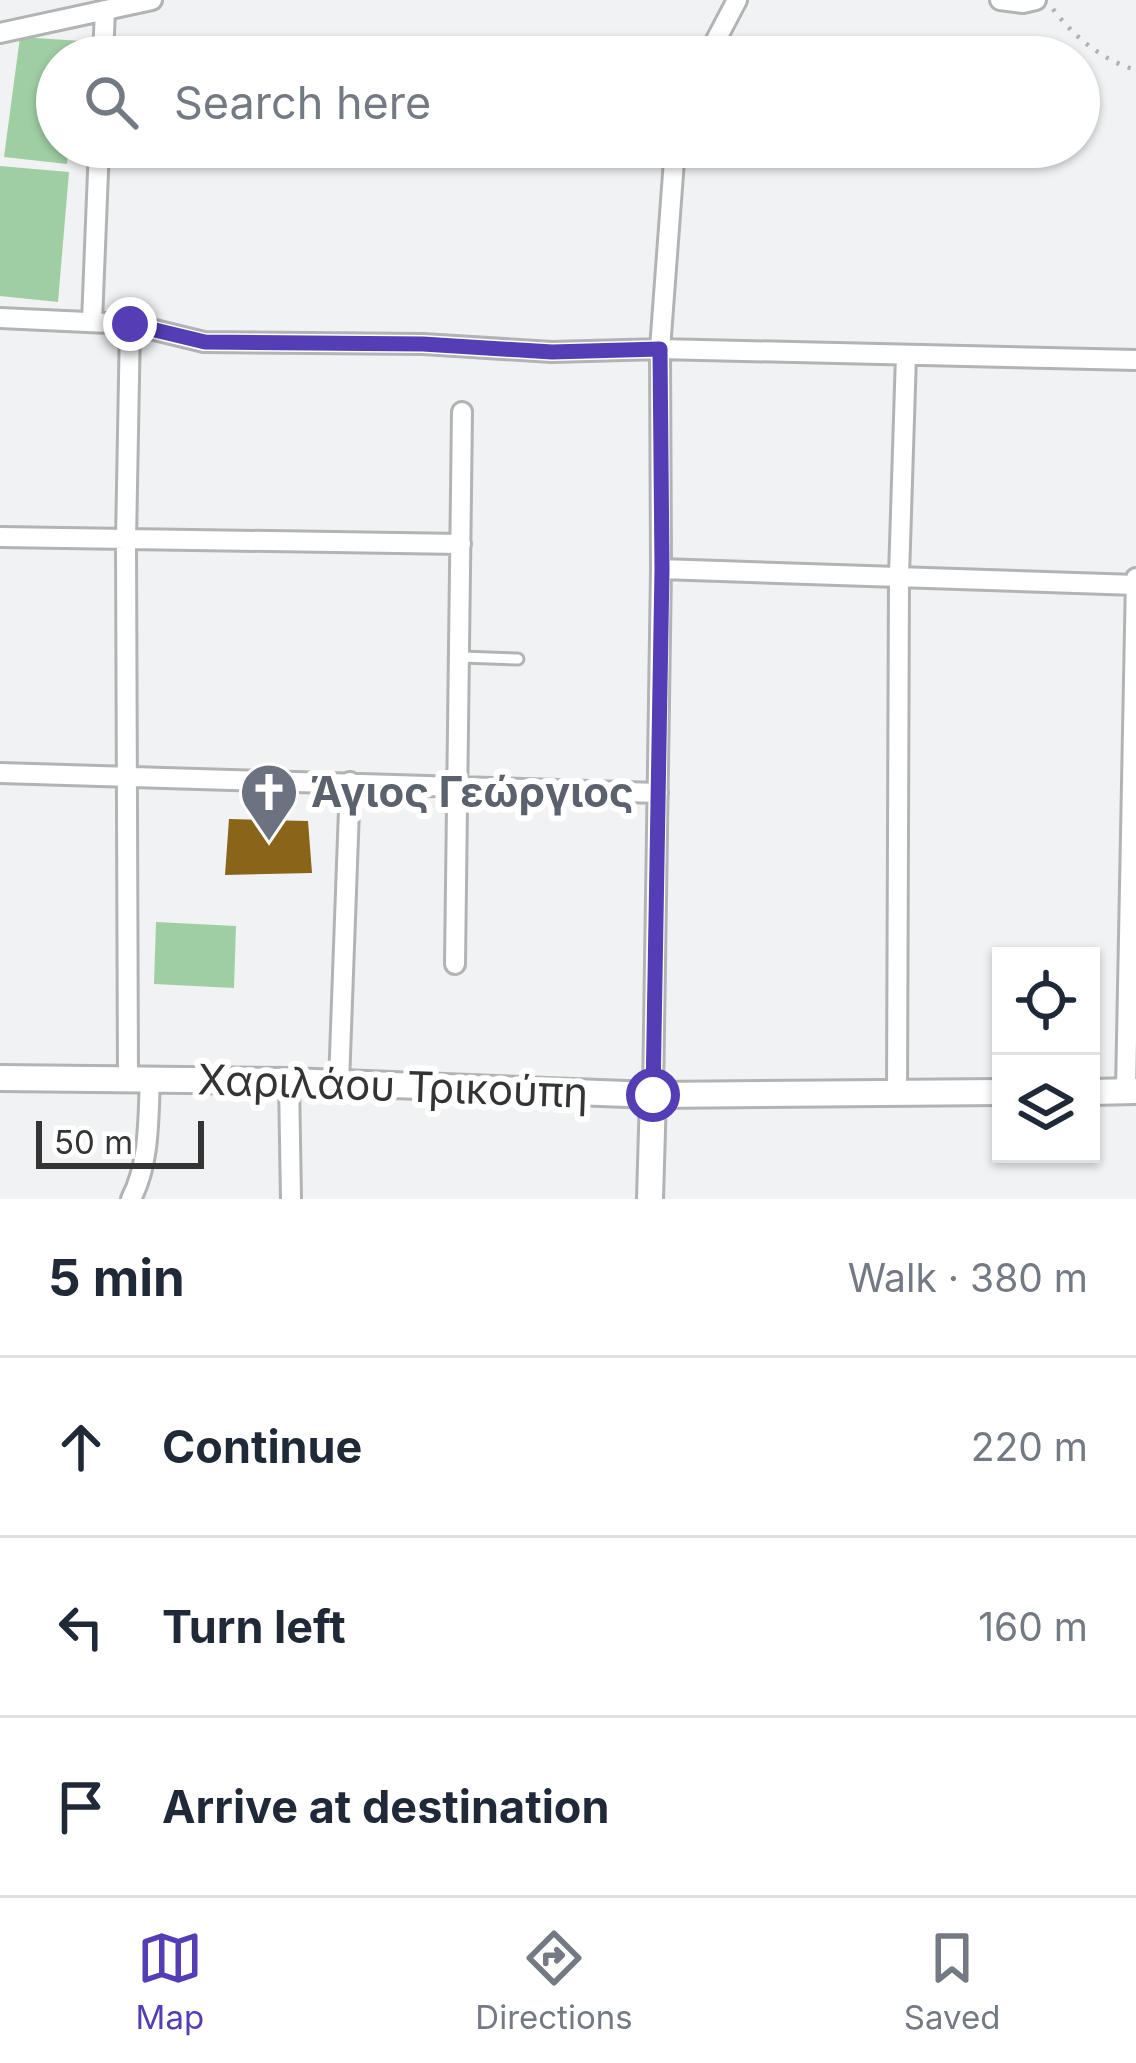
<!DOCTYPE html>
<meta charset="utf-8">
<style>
:root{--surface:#fff;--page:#f2f2f3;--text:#1f2937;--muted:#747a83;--line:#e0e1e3;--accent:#543db5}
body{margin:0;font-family:Inter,sans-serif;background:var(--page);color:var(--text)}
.controls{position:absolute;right:36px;bottom:36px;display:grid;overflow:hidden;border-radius:0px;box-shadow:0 3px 9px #0004}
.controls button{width:108px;height:108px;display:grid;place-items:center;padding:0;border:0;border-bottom:3px solid var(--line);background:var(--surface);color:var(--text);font:60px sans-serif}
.scale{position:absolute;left:36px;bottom:30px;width:168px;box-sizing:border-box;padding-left:12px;border:6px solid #343434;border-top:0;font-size:33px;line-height:42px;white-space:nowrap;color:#343434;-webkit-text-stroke:9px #fff;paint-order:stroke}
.stop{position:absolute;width:36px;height:36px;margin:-27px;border:9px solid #543db5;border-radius:50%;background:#fff}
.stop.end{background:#543db5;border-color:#fff;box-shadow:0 3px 12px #0008}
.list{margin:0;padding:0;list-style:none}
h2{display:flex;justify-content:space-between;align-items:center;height:156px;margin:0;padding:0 48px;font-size:51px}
h2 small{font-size:39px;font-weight:400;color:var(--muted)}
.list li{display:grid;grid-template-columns:78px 1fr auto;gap:36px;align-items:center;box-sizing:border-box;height:180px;padding:0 48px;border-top:3px solid var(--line)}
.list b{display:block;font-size:45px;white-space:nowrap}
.list em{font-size:39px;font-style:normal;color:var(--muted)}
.icon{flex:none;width:66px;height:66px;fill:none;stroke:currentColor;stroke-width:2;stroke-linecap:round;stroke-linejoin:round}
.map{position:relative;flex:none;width:1136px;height:1199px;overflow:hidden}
.search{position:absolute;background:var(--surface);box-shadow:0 3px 9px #0004;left:36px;right:36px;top:36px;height:132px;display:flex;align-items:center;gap:30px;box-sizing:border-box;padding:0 42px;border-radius:66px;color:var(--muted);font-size:45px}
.sheet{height:696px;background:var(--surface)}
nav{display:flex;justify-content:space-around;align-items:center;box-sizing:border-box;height:168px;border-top:3px solid var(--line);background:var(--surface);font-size:33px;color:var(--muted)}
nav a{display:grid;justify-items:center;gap:6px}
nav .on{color:var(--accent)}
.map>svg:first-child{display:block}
.green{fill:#a0cea3}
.building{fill:#8a6419}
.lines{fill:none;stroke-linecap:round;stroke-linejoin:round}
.service-casing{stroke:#b2b3b4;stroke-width:15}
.minor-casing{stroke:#b2b3b4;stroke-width:24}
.tertiary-casing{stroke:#b2b3b4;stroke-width:30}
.path{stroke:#b0b1b2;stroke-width:4.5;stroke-dasharray:3 9;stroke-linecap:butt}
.service{stroke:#fff;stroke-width:9}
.minor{stroke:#fff;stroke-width:18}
.tertiary{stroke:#fff;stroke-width:24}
.route{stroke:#543db5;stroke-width:15}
.labels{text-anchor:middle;stroke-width:12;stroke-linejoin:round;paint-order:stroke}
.worship-label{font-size:42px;font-weight:bold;fill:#5b616d;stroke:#fff;text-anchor:start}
.street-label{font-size:42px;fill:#343434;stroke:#fff}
</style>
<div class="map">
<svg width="1136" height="1199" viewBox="0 0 1136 1199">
<rect width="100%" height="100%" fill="#f1f2f3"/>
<path class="green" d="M 20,37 L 82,41 L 80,57 L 57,57 L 57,147 L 69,147 L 67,164 L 4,157 Z
M 0,166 L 69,172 L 58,302 L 0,296 Z
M 156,922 L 236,926 L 234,988 L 154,984 Z"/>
<path class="building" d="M 229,819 L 308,821 L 312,873 L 225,875 Z"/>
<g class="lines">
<defs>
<path id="service" d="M 462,657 L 518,659"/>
<path id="minor" d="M 1000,0 L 1023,3 L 1036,0
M 0,33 L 152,0
M 103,57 L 105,10
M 707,57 L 737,0
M 0,318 L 130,324 L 204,342 L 423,344 L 552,352 L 660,349 L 1136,360
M 92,322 L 99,147
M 0,537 L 461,544
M 661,569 L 1136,585
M 0,773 L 658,793
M 455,964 L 462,412
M 128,1079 L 126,541 L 130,324
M 289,1081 L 291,1199
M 339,1083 L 350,782
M 1126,1091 L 1136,578
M 897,1093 L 899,576 L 906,355
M 653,1095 L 661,569 L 660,349 L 675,147
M 131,1199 C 150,1162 148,1120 150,1079"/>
<path id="tertiary" d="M 0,1078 L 289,1081 L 653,1095 L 1001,1092
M 1091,1092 L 1136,1091
M 650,1199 L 653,1095"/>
</defs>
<use href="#service" class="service-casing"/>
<use href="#minor" class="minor-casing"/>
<use href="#tertiary" class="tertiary-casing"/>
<path class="path" d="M 1053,9 C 1074,37 1102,60 1136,70"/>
<use href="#service" class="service"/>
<use href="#minor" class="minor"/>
<use href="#tertiary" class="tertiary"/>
</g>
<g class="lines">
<path class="route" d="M 130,324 L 205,342 L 423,344 L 552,352 L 660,349 L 662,569 L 653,1095"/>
</g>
<defs>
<symbol id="church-pin" viewBox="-11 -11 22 30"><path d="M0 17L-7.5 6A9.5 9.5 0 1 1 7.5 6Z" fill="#6b7280" stroke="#fff"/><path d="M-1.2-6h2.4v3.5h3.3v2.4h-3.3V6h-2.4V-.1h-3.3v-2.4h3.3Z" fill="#fff"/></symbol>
</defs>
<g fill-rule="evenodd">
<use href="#church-pin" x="236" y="759" width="66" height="90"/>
</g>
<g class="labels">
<g class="worship-label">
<text x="311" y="807">Άγιος Γεώργιος</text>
</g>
<g class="street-label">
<text transform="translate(393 1086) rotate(2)" y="15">Χαριλάου Τρικούπη</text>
</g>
</g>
</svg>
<div class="controls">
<button><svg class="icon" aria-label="locate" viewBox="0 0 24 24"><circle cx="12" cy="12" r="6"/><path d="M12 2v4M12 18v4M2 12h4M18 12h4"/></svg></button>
<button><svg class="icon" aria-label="layers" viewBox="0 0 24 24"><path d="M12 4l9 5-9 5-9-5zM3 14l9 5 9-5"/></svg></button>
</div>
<div class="scale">50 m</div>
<div class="stop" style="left:653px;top:1095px"></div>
<div class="stop end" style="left:130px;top:324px"></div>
<div class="search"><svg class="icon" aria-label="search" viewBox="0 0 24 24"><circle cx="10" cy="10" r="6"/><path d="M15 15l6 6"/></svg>Search here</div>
</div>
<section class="sheet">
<h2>5 min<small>Walk · 380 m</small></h2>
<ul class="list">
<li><svg class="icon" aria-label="ahead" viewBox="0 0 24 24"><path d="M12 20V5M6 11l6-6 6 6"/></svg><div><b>Continue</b></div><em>220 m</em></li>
<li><svg class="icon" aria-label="left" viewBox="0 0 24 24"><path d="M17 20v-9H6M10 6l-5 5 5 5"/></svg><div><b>Turn left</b></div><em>160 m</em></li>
<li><svg class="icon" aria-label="arrive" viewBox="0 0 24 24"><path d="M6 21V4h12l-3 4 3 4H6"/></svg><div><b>Arrive at destination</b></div></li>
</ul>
</section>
<nav>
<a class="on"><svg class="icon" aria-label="map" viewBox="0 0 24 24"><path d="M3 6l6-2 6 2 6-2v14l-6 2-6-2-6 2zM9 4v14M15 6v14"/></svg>Map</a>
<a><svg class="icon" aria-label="directions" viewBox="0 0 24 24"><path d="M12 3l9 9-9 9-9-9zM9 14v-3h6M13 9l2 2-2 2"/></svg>Directions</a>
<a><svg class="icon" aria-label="saved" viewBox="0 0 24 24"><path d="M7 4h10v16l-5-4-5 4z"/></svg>Saved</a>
</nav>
